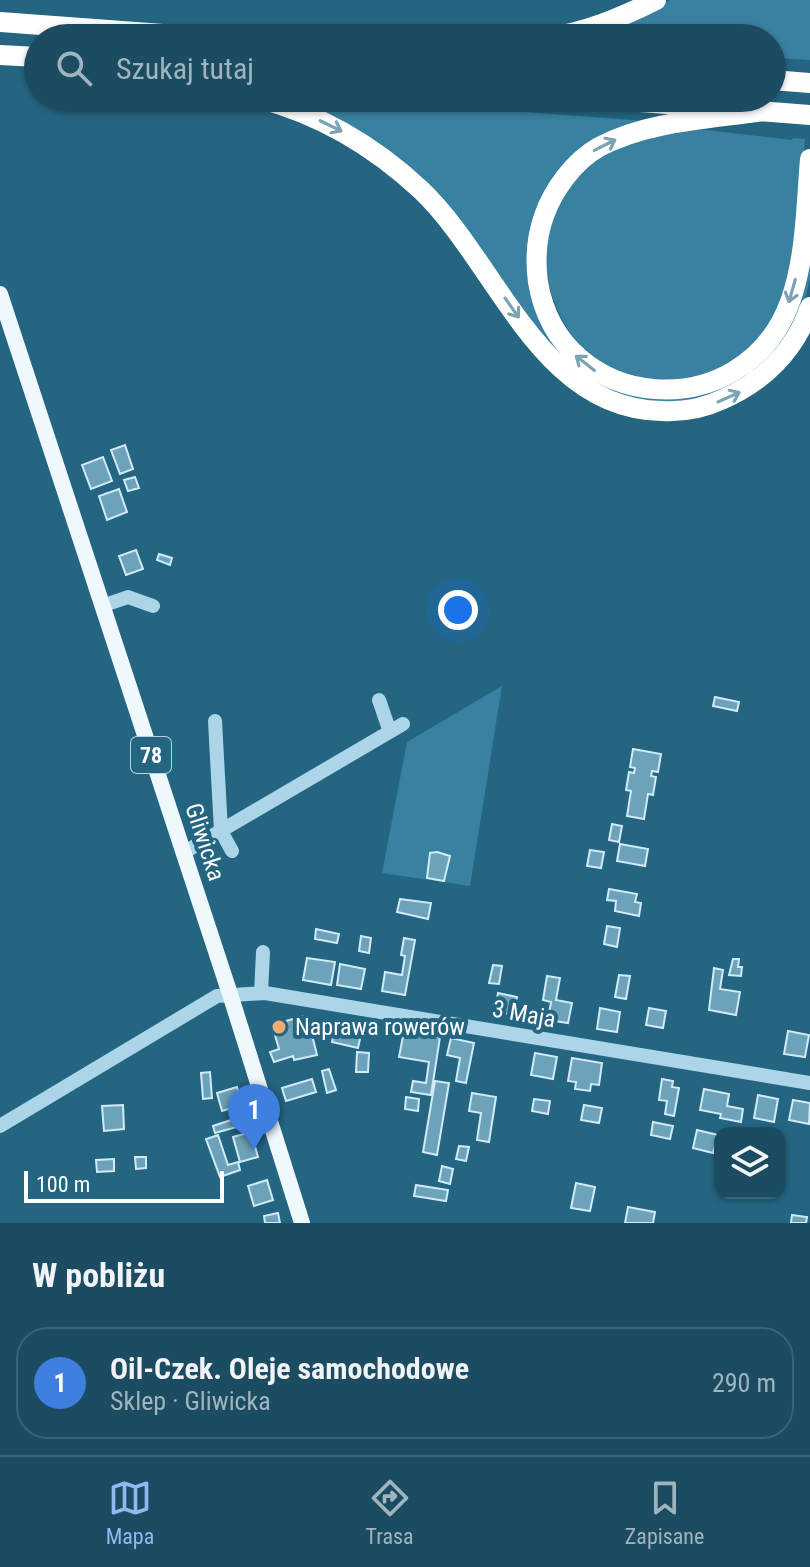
<!DOCTYPE html>
<html lang="pl">
<meta charset="utf-8">
<style>
:root{--surface:#1b4c62;--page:#28566b;--text:#f1f3f6;--muted:#a0b4be;--line:#396377;--accent:#90b9f0}
body{margin:0;font-family:"Roboto Condensed",sans-serif;background:var(--page);color:var(--text)}
.controls{position:absolute;right:24px;bottom:24px;display:grid;overflow:hidden;border-radius:16px;box-shadow:0 2px 6px #0004}
.controls button{width:72px;height:72px;display:grid;place-items:center;padding:0;border:0;border-bottom:2px solid var(--line);background:var(--surface);color:var(--text);font:40px sans-serif}
.scale{position:absolute;left:24px;bottom:20px;width:200px;box-sizing:border-box;padding-left:8px;border:4px solid #fff;border-top:0;font-size:22px;line-height:28px;white-space:nowrap;color:#fff;-webkit-text-stroke:6px #246582;paint-order:stroke}
.you{position:absolute;left:458px;top:610px;width:28px;height:28px;margin:-20px;border:6px solid #fff;border-radius:50%;background:#1a73e8;box-shadow:0 0 0 12px #1a73e833}
.badge{display:grid;place-items:center;width:52px;height:52px;border-radius:50%;background:var(--accent);color:#fff;font-size:26px;font-weight:700}
.pin{position:absolute;translate:-50% -66px;filter:drop-shadow(0 2px 4px #0008)}
.pin::after{content:'';position:absolute;top:42px;width:28px;height:24px;background:inherit;clip-path:polygon(0 0,100% 0,50% 100%)}
.list{margin:0;padding:0;list-style:none}
h2{display:flex;justify-content:space-between;align-items:center;height:104px;margin:0;padding:0 32px;font-size:34px}
h2 small{font-size:26px;font-weight:400;color:var(--muted)}
.list li{display:grid;grid-template-columns:52px 1fr auto;gap:24px;align-items:center;box-sizing:border-box;height:112px;margin:0 16px 16px;padding:0 16px;border:2px solid var(--line);border-radius:32px}
.list b{display:block;font-size:30px;white-space:nowrap}
.list p{margin:0;font-size:26px;white-space:nowrap;color:var(--muted)}
.list em{font-size:26px;font-style:normal;color:var(--muted)}
.icon{flex:none;width:44px;height:44px;fill:none;stroke:currentColor;stroke-width:2;stroke-linecap:round;stroke-linejoin:round}
.map{position:relative;flex:none;width:810px;height:1223px;overflow:hidden}
.search{position:absolute;background:var(--surface);box-shadow:0 2px 6px #0004;left:24px;right:24px;top:24px;height:88px;display:flex;align-items:center;gap:20px;box-sizing:border-box;padding:0 28px;border-radius:44px;color:var(--muted);font-size:30px}
.sheet{height:232px;background:var(--surface)}
nav{display:flex;justify-content:space-around;align-items:center;box-sizing:border-box;height:112px;border-top:2px solid var(--line);background:var(--surface);font-size:22px;color:var(--muted)}
nav a{display:grid;justify-items:center;gap:4px}
nav .on{color:var(--accent)}
.map>svg:first-child{display:block}
.green{fill:#3881a0}
.building{fill:#6da3ba;stroke:#d0eaf6;stroke-width:2}
.lines{fill:none;stroke-linecap:round;stroke-linejoin:round}
.minor{stroke:#acd6e7;stroke-width:14}
.major{stroke:#eef8fd;stroke-width:16}
.highway{stroke:#fff;stroke-width:20}
.oneway{stroke:#7ca3b4}
.poi-dot{fill:#f2ac70;stroke:#246582;stroke-width:3}
.labels{text-anchor:middle;stroke-width:8;stroke-linejoin:round;paint-order:stroke}
.shield{fill:#246582;stroke:#bdd1da;stroke-width:2}
.shield-label{font-size:22px;font-weight:bold;fill:#fff}
.street-label{font-size:24px;fill:#fff;stroke:#246582}
.poi-label{font-size:24px;fill:#fff;stroke:#246582;text-anchor:start}
</style>
<div class="map">
<svg width="810" height="1223" viewBox="0 0 810 1223">
<rect width="100%" height="100%" fill="#246582"/>
<path class="green" d="M 670,0 L 810,0 L 810,60 L 778,58 L 777,61 L 772,61 L 772,38 L 583,38 L 651,11 Z
M 336,98 L 645,121 L 546,194 L 546,329 L 641,395 L 760,361 L 810,237 L 810,279 L 806,295 L 798,317 L 775,354 L 722,393 L 680,403 L 626,398 L 591,382 L 542,336 L 473,241 L 291,99 Z
M 705,130 L 792,140 L 793,138 L 805,139 C 801,184 800,253 783,295 C 767,338 734,371 688,378 C 678,379 667,382 658,382 C 650,381 641,377 634,375 C 627,373 618,372 611,369 C 597,363 583,350 574,338 C 535,286 535,213 586,168 C 618,140 664,131 705,130 Z
M 502,686 L 470,886 L 382,873 L 407,742 Z"/>
<path class="building" d="M 125,445 L 133,469 L 120,474 L 111,450 Z
M 103,457 L 112,481 L 91,489 L 82,465 Z
M 135,477 L 139,488 L 128,491 L 124,480 Z
M 119,489 L 127,512 L 107,520 L 99,496 Z
M 136,550 L 143,569 L 126,575 L 119,556 Z
M 159,554 L 172,558 L 170,565 L 157,560 Z
M 715,697 L 739,702 L 737,711 L 713,706 Z
M 633,749 L 661,754 L 658,772 L 652,771 L 651,776 L 656,777 L 653,795 L 648,794 L 644,819 L 627,816 L 631,791 L 626,790 L 629,772 L 634,773 L 635,768 L 630,767 Z
M 612,824 L 622,826 L 619,842 L 609,840 Z
M 620,844 L 648,849 L 645,866 L 617,861 Z
M 590,850 L 604,852 L 601,868 L 587,866 Z
M 437,852 L 450,856 L 444,881 L 427,878 L 430,853 Z
M 609,889 L 637,894 L 635,902 L 641,903 L 639,916 L 615,911 L 616,901 L 607,900 Z
M 400,899 L 431,903 L 428,919 L 397,912 Z
M 607,926 L 620,928 L 617,947 L 604,944 Z
M 316,929 L 339,934 L 337,943 L 315,939 Z
M 361,936 L 371,938 L 369,953 L 359,951 Z
M 404,938 L 415,940 L 405,995 L 382,991 L 385,972 L 402,975 L 405,956 L 401,955 Z
M 307,958 L 335,962 L 331,985 L 303,980 Z
M 733,959 L 739,959 L 738,967 L 742,967 L 741,976 L 729,975 Z
M 340,964 L 365,969 L 361,989 L 337,985 Z
M 493,965 L 502,966 L 499,984 L 489,983 Z
M 714,968 L 723,970 L 720,989 L 740,992 L 736,1015 L 709,1010 Z
M 619,975 L 630,976 L 626,999 L 615,997 Z
M 547,976 L 560,978 L 556,1000 L 572,1003 L 568,1023 L 548,1020 L 551,1002 L 543,1000 Z
M 498,993 L 517,997 L 514,1015 L 495,1011 Z
M 600,1008 L 620,1012 L 617,1032 L 597,1029 Z
M 649,1008 L 666,1011 L 663,1028 L 646,1025 Z
M 307,1015 L 317,1055 L 294,1060 L 293,1056 L 274,1062 L 270,1052 L 279,1049 L 272,1025 Z
M 336,1024 L 362,1030 L 358,1048 L 332,1042 Z
M 404,1031 L 440,1037 L 431,1095 L 411,1092 L 413,1081 L 426,1083 L 429,1062 L 399,1057 Z
M 788,1031 L 809,1035 L 805,1057 L 784,1054 Z
M 451,1038 L 474,1043 L 466,1083 L 456,1081 L 460,1058 L 447,1055 Z
M 357,1052 L 369,1053 L 368,1072 L 356,1072 Z
M 535,1053 L 557,1057 L 553,1079 L 531,1075 Z
M 572,1058 L 602,1063 L 599,1085 L 591,1084 L 590,1091 L 575,1089 L 576,1082 L 568,1081 Z
M 329,1069 L 336,1090 L 327,1093 L 322,1071 Z
M 210,1072 L 212,1098 L 203,1099 L 201,1073 Z
M 312,1079 L 316,1092 L 286,1101 L 282,1088 Z
M 662,1079 L 673,1081 L 672,1087 L 679,1088 L 674,1116 L 665,1114 L 667,1101 L 659,1100 Z
M 435,1081 L 449,1083 L 437,1155 L 423,1152 Z
M 237,1087 L 242,1105 L 222,1111 L 217,1093 Z
M 704,1089 L 729,1094 L 727,1106 L 743,1109 L 741,1122 L 720,1118 L 721,1114 L 700,1110 Z
M 472,1093 L 496,1097 L 489,1142 L 477,1140 L 481,1113 L 469,1111 Z
M 758,1095 L 778,1099 L 774,1122 L 754,1118 Z
M 406,1097 L 419,1099 L 418,1111 L 405,1109 Z
M 534,1099 L 550,1101 L 548,1114 L 532,1111 Z
M 793,1100 L 810,1103 L 809,1124 L 789,1120 Z
M 123,1105 L 124,1129 L 104,1131 L 102,1106 Z
M 584,1105 L 602,1108 L 599,1123 L 581,1120 Z
M 237,1118 L 240,1126 L 215,1133 L 213,1126 Z
M 653,1122 L 673,1126 L 670,1139 L 651,1135 Z
M 697,1130 L 718,1135 L 713,1153 L 693,1148 Z
M 251,1132 L 258,1157 L 240,1162 L 233,1137 Z
M 218,1135 L 228,1165 L 238,1162 L 240,1170 L 220,1177 L 206,1139 Z
M 459,1146 L 469,1147 L 466,1161 L 456,1159 Z
M 135,1157 L 146,1157 L 146,1168 L 136,1169 Z
M 114,1159 L 114,1171 L 97,1172 L 96,1160 Z
M 442,1166 L 453,1169 L 450,1184 L 439,1181 Z
M 267,1180 L 273,1200 L 254,1206 L 248,1186 Z
M 576,1183 L 595,1187 L 590,1211 L 571,1208 Z
M 416,1185 L 448,1190 L 446,1201 L 414,1196 Z
M 628,1207 L 655,1212 L 653,1223 L 625,1223 Z
M 278,1213 L 280,1223 L 265,1223 L 264,1216 Z
M 792,1215 L 807,1217 L 806,1223 L 791,1223 Z"/>
<g class="lines">
<path class="minor" d="M 102,606 L 128,597 L 153,606
M 379,700 L 390,732
M 215,721 L 221,831 L 232,851
M 183,853 L 403,724
M 261,993 L 263,952
M 0,1126 L 217,996 L 265,993 L 810,1083"/>
<path class="major" d="M 0,294 L 230,994 L 302,1223"/>
<path class="highway" d="M 0,22 L 217,38
M 544,38 C 584,33 620,18 656,0
M 0,55 L 38,57
M 772,80 L 810,83
M 258,98 C 319,114 375,147 421,190 C 497,262 540,410 662,411 C 683,412 702,409 721,400 C 763,382 795,351 810,307
M 588,98 L 810,115
M 764,111 C 710,119 648,121 599,147 C 574,161 553,190 544,216 C 536,238 535,259 538,282 C 560,415 744,428 790,302 C 806,257 806,207 810,159"/>
</g>
<defs><path id="oneway-shaft" d="M-6 0H5M1.5-3L5.5 0L1.5 3" fill="none" stroke-width="1.6" stroke-linecap="round" stroke-linejoin="round" transform="scale(2)"/></defs>
<g class="oneway">
<use href="#oneway-shaft" transform="translate(331 126) rotate(26)"/>
<use href="#oneway-shaft" transform="translate(605 145) rotate(-27)"/>
<use href="#oneway-shaft" transform="translate(792 291) rotate(106)"/>
<use href="#oneway-shaft" transform="translate(512 308) rotate(55)"/>
<use href="#oneway-shaft" transform="translate(585 363) rotate(-142)"/>
<use href="#oneway-shaft" transform="translate(729 397) rotate(-24)"/>
</g>
<circle class="poi-dot" cx="279" cy="1027" r="8"/>
<g class="labels">
<rect class="shield" x="131" y="737" width="40" height="36" rx="6"/>
<g class="shield-label">
<text x="151" y="763">78</text>
</g>
<g class="street-label">
<text transform="translate(205 842) rotate(72)" y="8">Gliwicka</text>
<text transform="translate(524 1014) rotate(10)" y="8">3 Maja</text>
</g>
<g class="poi-label">
<text x="295" y="1035">Naprawa rowerów</text>
</g>
</g>
</svg>
<div class="controls">
<button><svg class="icon" aria-label="layers" viewBox="0 0 24 24"><path d="M12 4l9 5-9 5-9-5zM3 14l9 5 9-5"/></svg></button>
</div>
<div class="scale">100 m</div>
<div class="you"></div>
<div class="pin badge" style="left:254px;top:1150px;background:#3f7fe0">1</div>
<div class="search"><svg class="icon" aria-label="search" viewBox="0 0 24 24"><circle cx="10" cy="10" r="6"/><path d="M15 15l6 6"/></svg>Szukaj tutaj</div>
</div>
<section class="sheet">
<h2>W pobliżu<small></small></h2>
<ul class="list">
<li><span class="badge" style="background:#3f7fe0">1</span><div><b>Oil-Czek. Oleje samochodowe</b><p>Sklep · Gliwicka</p></div><em>290 m</em></li>
</ul>
</section>
<nav>
<a class="on"><svg class="icon" aria-label="map" viewBox="0 0 24 24"><path d="M3 6l6-2 6 2 6-2v14l-6 2-6-2-6 2zM9 4v14M15 6v14"/></svg>Mapa</a>
<a><svg class="icon" aria-label="directions" viewBox="0 0 24 24"><path d="M12 3l9 9-9 9-9-9zM9 14v-3h6M13 9l2 2-2 2"/></svg>Trasa</a>
<a><svg class="icon" aria-label="saved" viewBox="0 0 24 24"><path d="M7 4h10v16l-5-4-5 4z"/></svg>Zapisane</a>
</nav>
